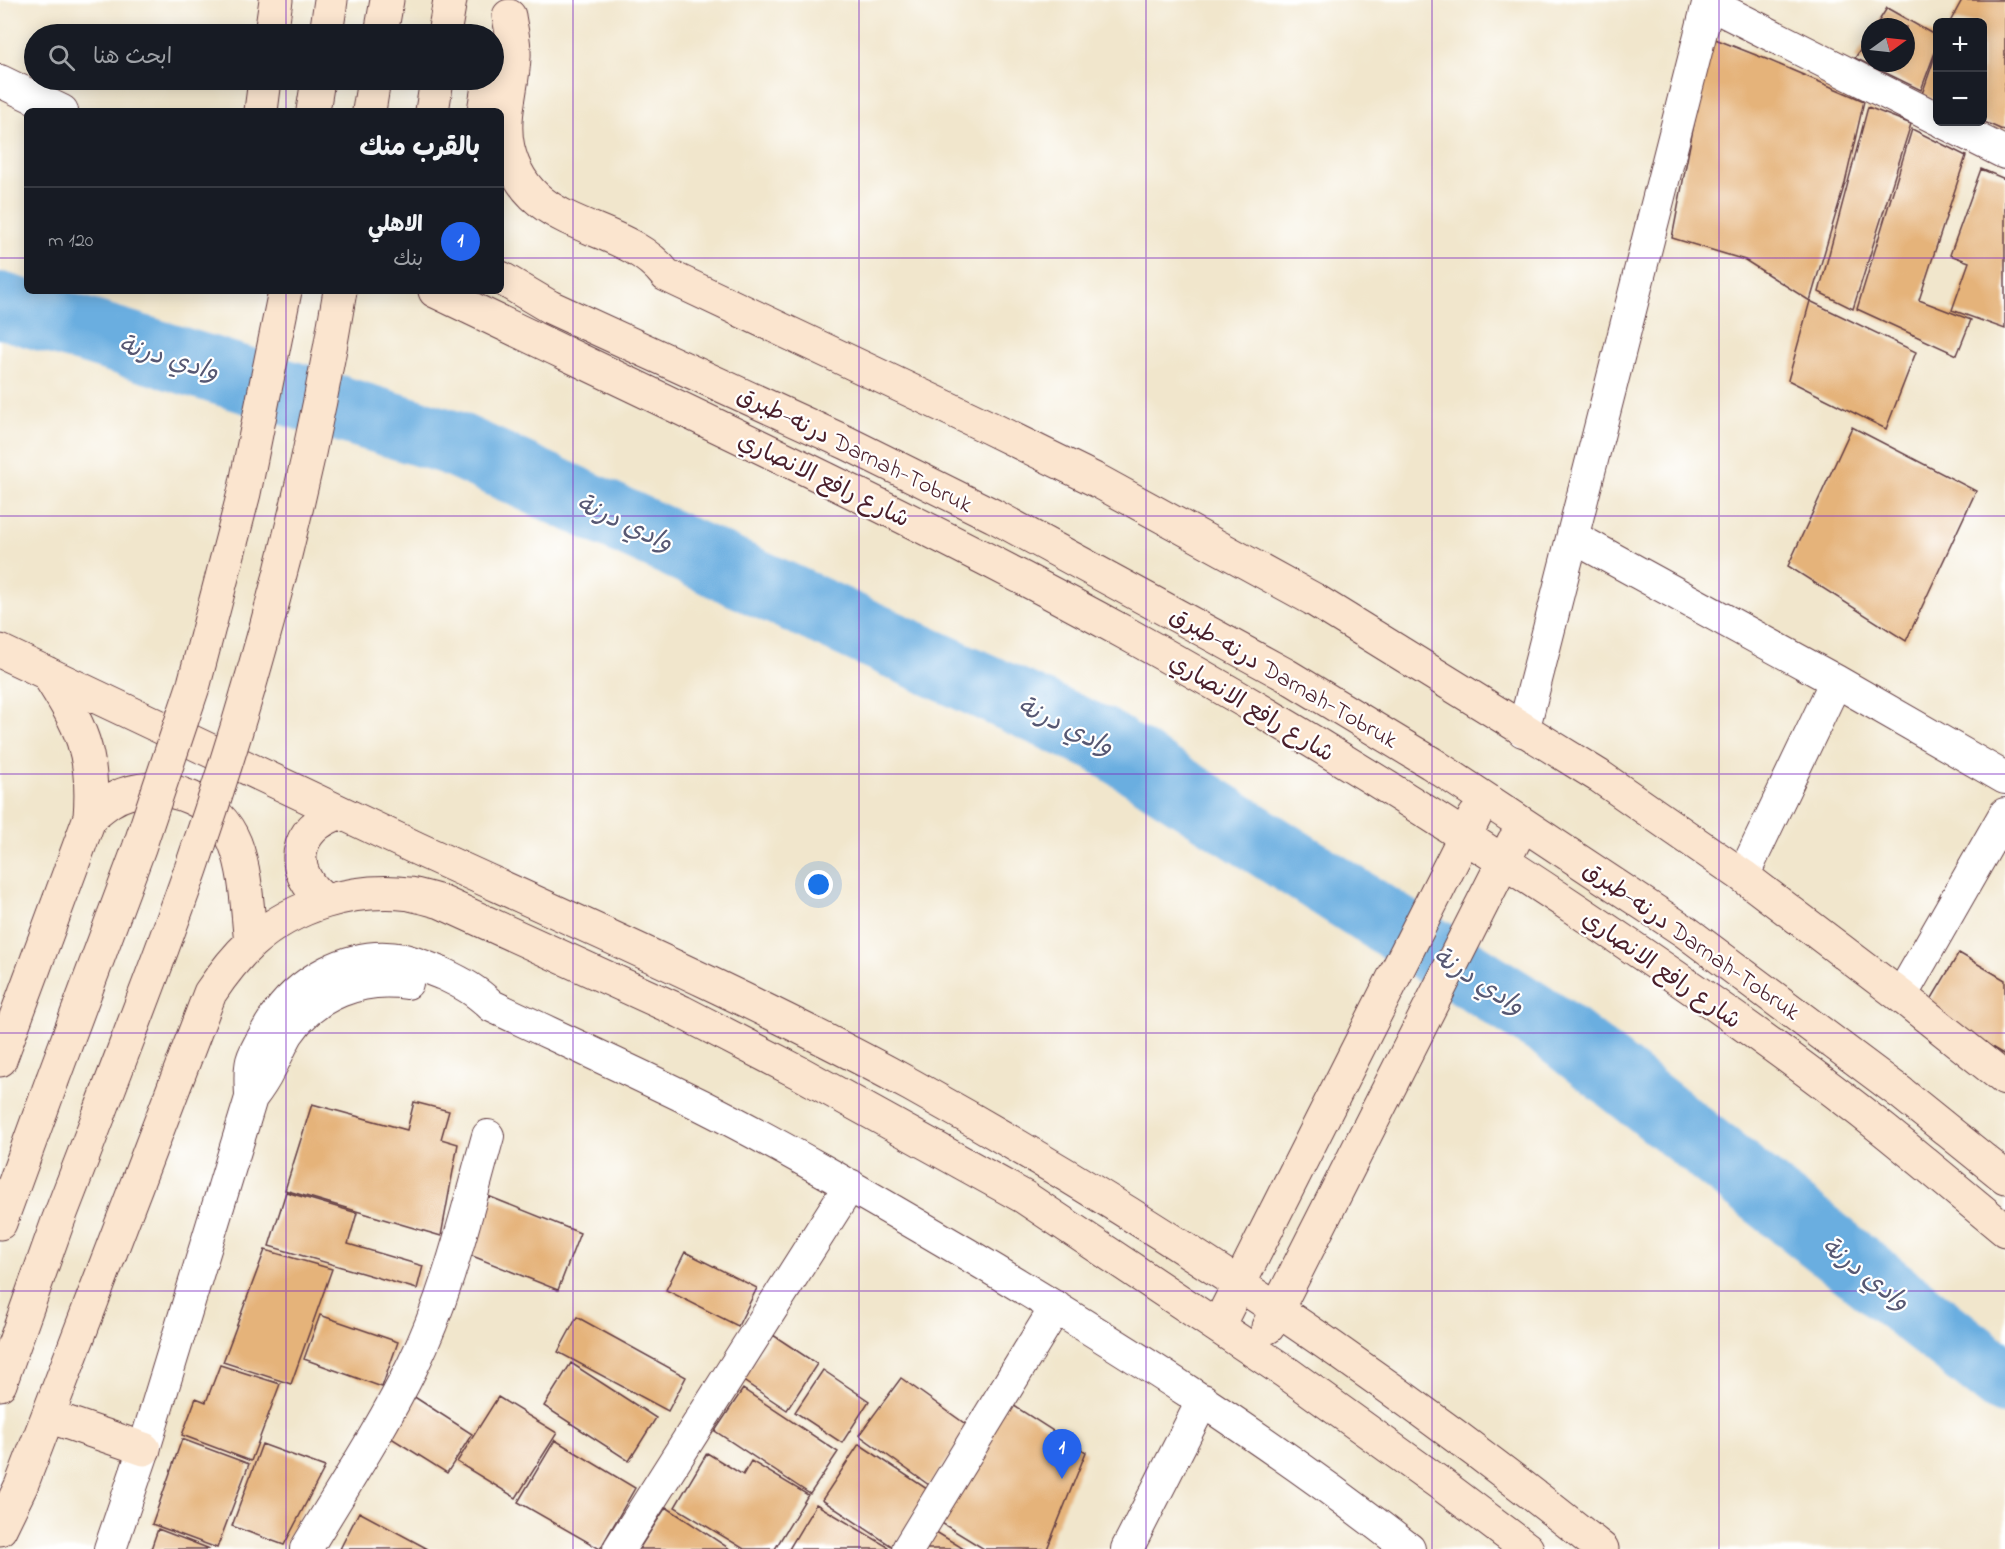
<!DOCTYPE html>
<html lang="ar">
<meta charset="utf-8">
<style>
:root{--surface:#171b24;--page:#242831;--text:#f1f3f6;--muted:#9ea1a6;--line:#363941;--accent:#2563eb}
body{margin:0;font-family:"Indie Flower","Playpen Sans Arabic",sans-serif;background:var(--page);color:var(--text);direction:rtl}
.controls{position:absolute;right:18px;top:18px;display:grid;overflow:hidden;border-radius:9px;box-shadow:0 3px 15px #0003}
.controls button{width:54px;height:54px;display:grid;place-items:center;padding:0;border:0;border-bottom:2px solid var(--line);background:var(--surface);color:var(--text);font:30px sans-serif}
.compass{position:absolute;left:1861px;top:18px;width:54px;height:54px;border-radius:50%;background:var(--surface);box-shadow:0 3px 15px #0003;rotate:75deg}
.you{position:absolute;left:819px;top:885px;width:21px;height:21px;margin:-15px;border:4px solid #fff;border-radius:50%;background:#1a73e8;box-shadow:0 0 0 9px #1a73e833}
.badge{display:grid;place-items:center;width:39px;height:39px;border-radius:50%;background:var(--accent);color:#fff;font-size:20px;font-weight:700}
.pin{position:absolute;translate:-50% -50px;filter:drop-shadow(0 2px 3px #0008)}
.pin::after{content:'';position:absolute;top:32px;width:21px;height:18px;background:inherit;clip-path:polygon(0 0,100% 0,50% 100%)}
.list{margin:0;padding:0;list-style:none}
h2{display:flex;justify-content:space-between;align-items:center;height:78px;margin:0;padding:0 24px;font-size:26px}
h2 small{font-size:20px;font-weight:400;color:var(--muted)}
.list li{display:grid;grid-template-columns:39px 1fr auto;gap:18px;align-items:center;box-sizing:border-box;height:108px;padding:0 24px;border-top:2px solid var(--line)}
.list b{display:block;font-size:22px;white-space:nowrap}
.list p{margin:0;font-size:20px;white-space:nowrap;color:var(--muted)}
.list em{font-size:20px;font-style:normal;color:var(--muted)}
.icon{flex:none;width:33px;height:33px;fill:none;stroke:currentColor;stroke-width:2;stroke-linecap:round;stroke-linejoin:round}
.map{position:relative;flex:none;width:2005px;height:1549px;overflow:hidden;direction:ltr}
.search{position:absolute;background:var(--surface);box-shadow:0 3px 15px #0003;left:24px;top:24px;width:480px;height:66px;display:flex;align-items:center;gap:15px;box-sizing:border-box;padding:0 21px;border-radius:33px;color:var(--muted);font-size:22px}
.panel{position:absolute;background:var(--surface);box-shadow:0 3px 15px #0003;left:24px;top:108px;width:480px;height:186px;border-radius:9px;direction:rtl}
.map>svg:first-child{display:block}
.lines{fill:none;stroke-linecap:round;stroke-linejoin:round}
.river{stroke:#6baee0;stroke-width:66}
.building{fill:#e5b37a}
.street-casing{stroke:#633d43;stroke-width:34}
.secondary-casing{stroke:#633d43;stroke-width:35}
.street{stroke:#fff;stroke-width:32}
.secondary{stroke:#fbe5cf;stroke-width:33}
.secondary-bridge-casing{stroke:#633d43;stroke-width:35;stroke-linecap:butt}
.secondary-bridge{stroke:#fbe5cf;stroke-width:33}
.grid{fill:none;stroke:#7b2cbf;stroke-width:1.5;stroke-opacity:0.55}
.labels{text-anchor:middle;stroke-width:4.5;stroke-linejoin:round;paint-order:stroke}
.street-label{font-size:24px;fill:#4a1f2b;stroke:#fff}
.water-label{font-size:26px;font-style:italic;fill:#575873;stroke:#fff}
</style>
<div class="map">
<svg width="2005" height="1549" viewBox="0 0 2005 1549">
<rect width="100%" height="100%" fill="#fff"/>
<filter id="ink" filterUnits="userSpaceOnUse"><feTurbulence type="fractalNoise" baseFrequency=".0167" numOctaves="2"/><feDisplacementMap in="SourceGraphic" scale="12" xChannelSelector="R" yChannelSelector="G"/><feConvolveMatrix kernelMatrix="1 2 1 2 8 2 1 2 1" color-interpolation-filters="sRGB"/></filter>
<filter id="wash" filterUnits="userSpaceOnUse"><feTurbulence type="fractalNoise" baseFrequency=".008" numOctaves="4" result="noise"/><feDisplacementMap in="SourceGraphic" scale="24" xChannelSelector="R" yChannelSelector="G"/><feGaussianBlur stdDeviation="1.35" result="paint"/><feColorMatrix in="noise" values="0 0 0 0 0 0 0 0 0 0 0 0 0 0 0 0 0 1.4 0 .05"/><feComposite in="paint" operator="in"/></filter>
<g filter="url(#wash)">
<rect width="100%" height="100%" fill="#f1e6cc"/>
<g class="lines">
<path class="river" d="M 0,305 L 452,443 L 1103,741 L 1555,1029 L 2005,1382"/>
</g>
<g id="blocks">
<path class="building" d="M 1962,0 L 2005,0 L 2005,131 L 1982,121 L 1982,22 L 1950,22 Z
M 1887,8 L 1938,37 L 1938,44 L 1921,90 L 1855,58 L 1870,35 L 1870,63 L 1906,63 L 1906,27 L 1875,27 Z
M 1705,35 L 1766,59 L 1864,101 L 1845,183 L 1810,301 L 1745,260 L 1672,238 L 1695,119 Z
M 1937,51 L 1938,51 L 1938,101 L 1922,94 Z
M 1868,107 L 1911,124 L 1853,309 L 1819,292 Z
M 1912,129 L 1966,156 L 1919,300 L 1971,320 L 1957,355 L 1857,309 Z
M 1981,169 L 2005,179 L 2005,329 L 1952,310 L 1969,262 L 1950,255 Z
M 1810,301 L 1916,352 L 1886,429 L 1788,380 Z
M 1852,427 L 1976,491 L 1906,641 L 1788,566 Z
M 1959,953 L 2005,980 L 2005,1055 L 1926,1008 Z
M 414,1102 L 449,1111 L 441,1139 L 458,1144 L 441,1236 L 285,1190 L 312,1104 L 407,1130 Z
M 286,1192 L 357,1213 L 348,1244 L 423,1266 L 417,1289 L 269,1246 Z
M 488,1196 L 580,1233 L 558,1290 L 465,1253 Z
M 265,1250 L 332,1269 L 291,1384 L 223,1362 Z
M 685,1252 L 757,1288 L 738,1326 L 666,1290 Z
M 320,1315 L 398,1342 L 382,1387 L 304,1359 Z
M 577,1317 L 686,1377 L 668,1411 L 558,1352 Z
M 773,1335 L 817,1364 L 787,1410 L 742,1380 Z
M 571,1363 L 656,1418 L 629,1461 L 544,1406 Z
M 220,1365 L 280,1384 L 251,1461 L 182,1435 L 196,1398 L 206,1402 Z
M 823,1370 L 869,1401 L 842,1443 L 795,1412 Z
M 901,1378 L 971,1428 L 929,1485 L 859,1435 Z
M 743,1389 L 838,1452 L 810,1494 L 715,1431 Z
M 413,1396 L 472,1434 L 447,1473 L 388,1436 Z
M 498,1397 L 557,1433 L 516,1498 L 457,1462 Z
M 1008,1402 L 1086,1452 L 1047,1549 L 984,1549 L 935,1519 Z
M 182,1439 L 249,1464 L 217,1548 L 152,1524 Z
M 555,1440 L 635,1488 L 600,1549 L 518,1502 Z
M 262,1444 L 325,1467 L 284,1545 L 232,1526 Z
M 859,1444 L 930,1491 L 893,1547 L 822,1500 Z
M 707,1453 L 743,1475 L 751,1461 L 808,1495 L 775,1549 L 744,1549 L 675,1507 Z
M 816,1504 L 888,1547 L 887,1549 L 789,1549 Z
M 666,1507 L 730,1549 L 639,1549 Z
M 359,1512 L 428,1549 L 340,1549 Z
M 928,1527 L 964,1549 L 914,1549 Z
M 158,1529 L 210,1549 L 151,1549 Z"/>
</g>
</g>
<g filter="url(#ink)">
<use href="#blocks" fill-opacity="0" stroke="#633d43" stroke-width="1.5"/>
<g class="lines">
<defs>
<path id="street" d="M 1708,3 L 1938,119
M 0,81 L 62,111
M 1943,122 L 2005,153
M 1573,537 L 1836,681 L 2005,778
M 1523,731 L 1709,0
M 1743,876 L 1836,681
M 1901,996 L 2005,814
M 251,1098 C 251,1086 249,1073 252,1061 C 255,1049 265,1035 271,1024 C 297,981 352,949 404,960 C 417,963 430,969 443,974 C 464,984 475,990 492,1006 C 562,1039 632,1071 701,1105 C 794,1152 883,1205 972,1257 C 1123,1347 1271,1441 1409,1549
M 110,1549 L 144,1449 L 251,1098 C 258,1089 264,1080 269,1070 C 276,1058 281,1045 288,1033 C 314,994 362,976 407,983
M 306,1549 C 342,1489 381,1430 412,1367 C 448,1294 466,1214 488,1136
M 619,1549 L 850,1185
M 908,1549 L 1056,1307
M 1127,1549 L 1203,1400"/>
<path id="secondary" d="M 509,16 C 511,30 515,43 514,57 C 513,87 501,118 508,148 C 528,235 622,218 666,275 L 988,427 L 1098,481 L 1313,599 L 1599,776 L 1743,876 L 1901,996 L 2005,1079
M 271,34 L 276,0
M 326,34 L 331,0
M 381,34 L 387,0
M 444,34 L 450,0
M 261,111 L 265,80
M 313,111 L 318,80
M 369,111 L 374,80
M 432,111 L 437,80
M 484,111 L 489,80
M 501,278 L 550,307 L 847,443 L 994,516 L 1286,675 L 1431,763 L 1686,932 L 1901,1093 L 2005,1177
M 435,291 C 668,403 903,511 1129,635 C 1282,720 1432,813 1577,910 C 1682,980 1786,1052 1884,1130 C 1925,1163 1965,1197 2005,1230
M 0,651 C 140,716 278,784 418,849 C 584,925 751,998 911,1085 C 1154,1220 1385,1375 1602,1549
M 90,817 C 102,807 113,797 128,793 C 170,781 218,801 235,843 C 247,874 247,910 251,943
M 326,901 C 286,873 293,827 340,813
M 0,1060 L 90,817 C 95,753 81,726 47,673
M 0,1223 L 52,1081
M 1218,1326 L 1475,816
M 1268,1327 L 1514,841
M 0,1384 L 58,1221 L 99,1115
M 48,1416 L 144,1449
M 0,1529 L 21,1486 L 210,993 C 222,975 235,958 251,943 C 293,905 354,887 410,894 C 420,896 431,899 441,902 L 682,1012 L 800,1073 L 1024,1197 L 1287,1373 L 1445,1487 L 1527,1549"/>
</defs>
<use href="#street" class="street-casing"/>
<use href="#secondary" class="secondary-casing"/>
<use href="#street" class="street"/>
<use href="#secondary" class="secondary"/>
<defs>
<path id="secondary-bridge" d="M 52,1081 L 139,848 L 194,684 L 244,493 L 285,291
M 99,1115 C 130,1033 162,952 191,869 C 256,681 308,487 340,291"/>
</defs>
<use href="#secondary-bridge" class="secondary-bridge-casing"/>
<use href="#secondary-bridge" class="secondary-bridge"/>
</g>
</g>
<path class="grid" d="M 286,0 L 286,34M 573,0 L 573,1549M 859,0 L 859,1549M 1146,0 L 1146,1549M 1432,0 L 1432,1549M 1719,0 L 1719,1549M 286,80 L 286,111M 0,258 L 27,258M 501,258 L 2005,258M 286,291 L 286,1549M 0,516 L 2005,516M 0,774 L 2005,774M 0,1033 L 2005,1033M 0,1291 L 2005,1291"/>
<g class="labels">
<g class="street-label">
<text transform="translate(855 449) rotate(26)" y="8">درنه-طبرق Darnah-Tobruk</text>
<text transform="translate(824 479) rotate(26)" y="8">شارع رافع الانصاري</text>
<text transform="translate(1284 677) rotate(30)" y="8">درنه-طبرق Darnah-Tobruk</text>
<text transform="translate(1252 707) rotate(31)" y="8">شارع رافع الانصاري</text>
<text transform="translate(1692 940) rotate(35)" y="8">درنه-طبرق Darnah-Tobruk</text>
<text transform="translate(1662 969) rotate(35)" y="8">شارع رافع الانصاري</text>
</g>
<g class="water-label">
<text transform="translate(169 357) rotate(17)" y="9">وادي درنة</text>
<text transform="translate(625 522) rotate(25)" y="9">وادي درنة</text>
<text transform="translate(1066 725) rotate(26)" y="9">وادي درنة</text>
<text transform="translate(1479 980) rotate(33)" y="9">وادي درنة</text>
<text transform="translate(1866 1273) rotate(38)" y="9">وادي درنة</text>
</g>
</g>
</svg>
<div class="controls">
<button>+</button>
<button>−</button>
</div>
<svg class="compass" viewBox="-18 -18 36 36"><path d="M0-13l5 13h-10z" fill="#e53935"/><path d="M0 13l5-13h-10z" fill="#9ea1a6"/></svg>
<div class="you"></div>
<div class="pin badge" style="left:1062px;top:1479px">1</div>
<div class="search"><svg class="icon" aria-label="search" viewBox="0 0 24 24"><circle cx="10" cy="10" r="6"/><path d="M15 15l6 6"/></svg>ابحث هنا</div>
<section class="panel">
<h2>بالقرب منك<small></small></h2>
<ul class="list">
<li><span class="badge">1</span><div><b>الاهلي</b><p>بنك</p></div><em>120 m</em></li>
</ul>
</section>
</div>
